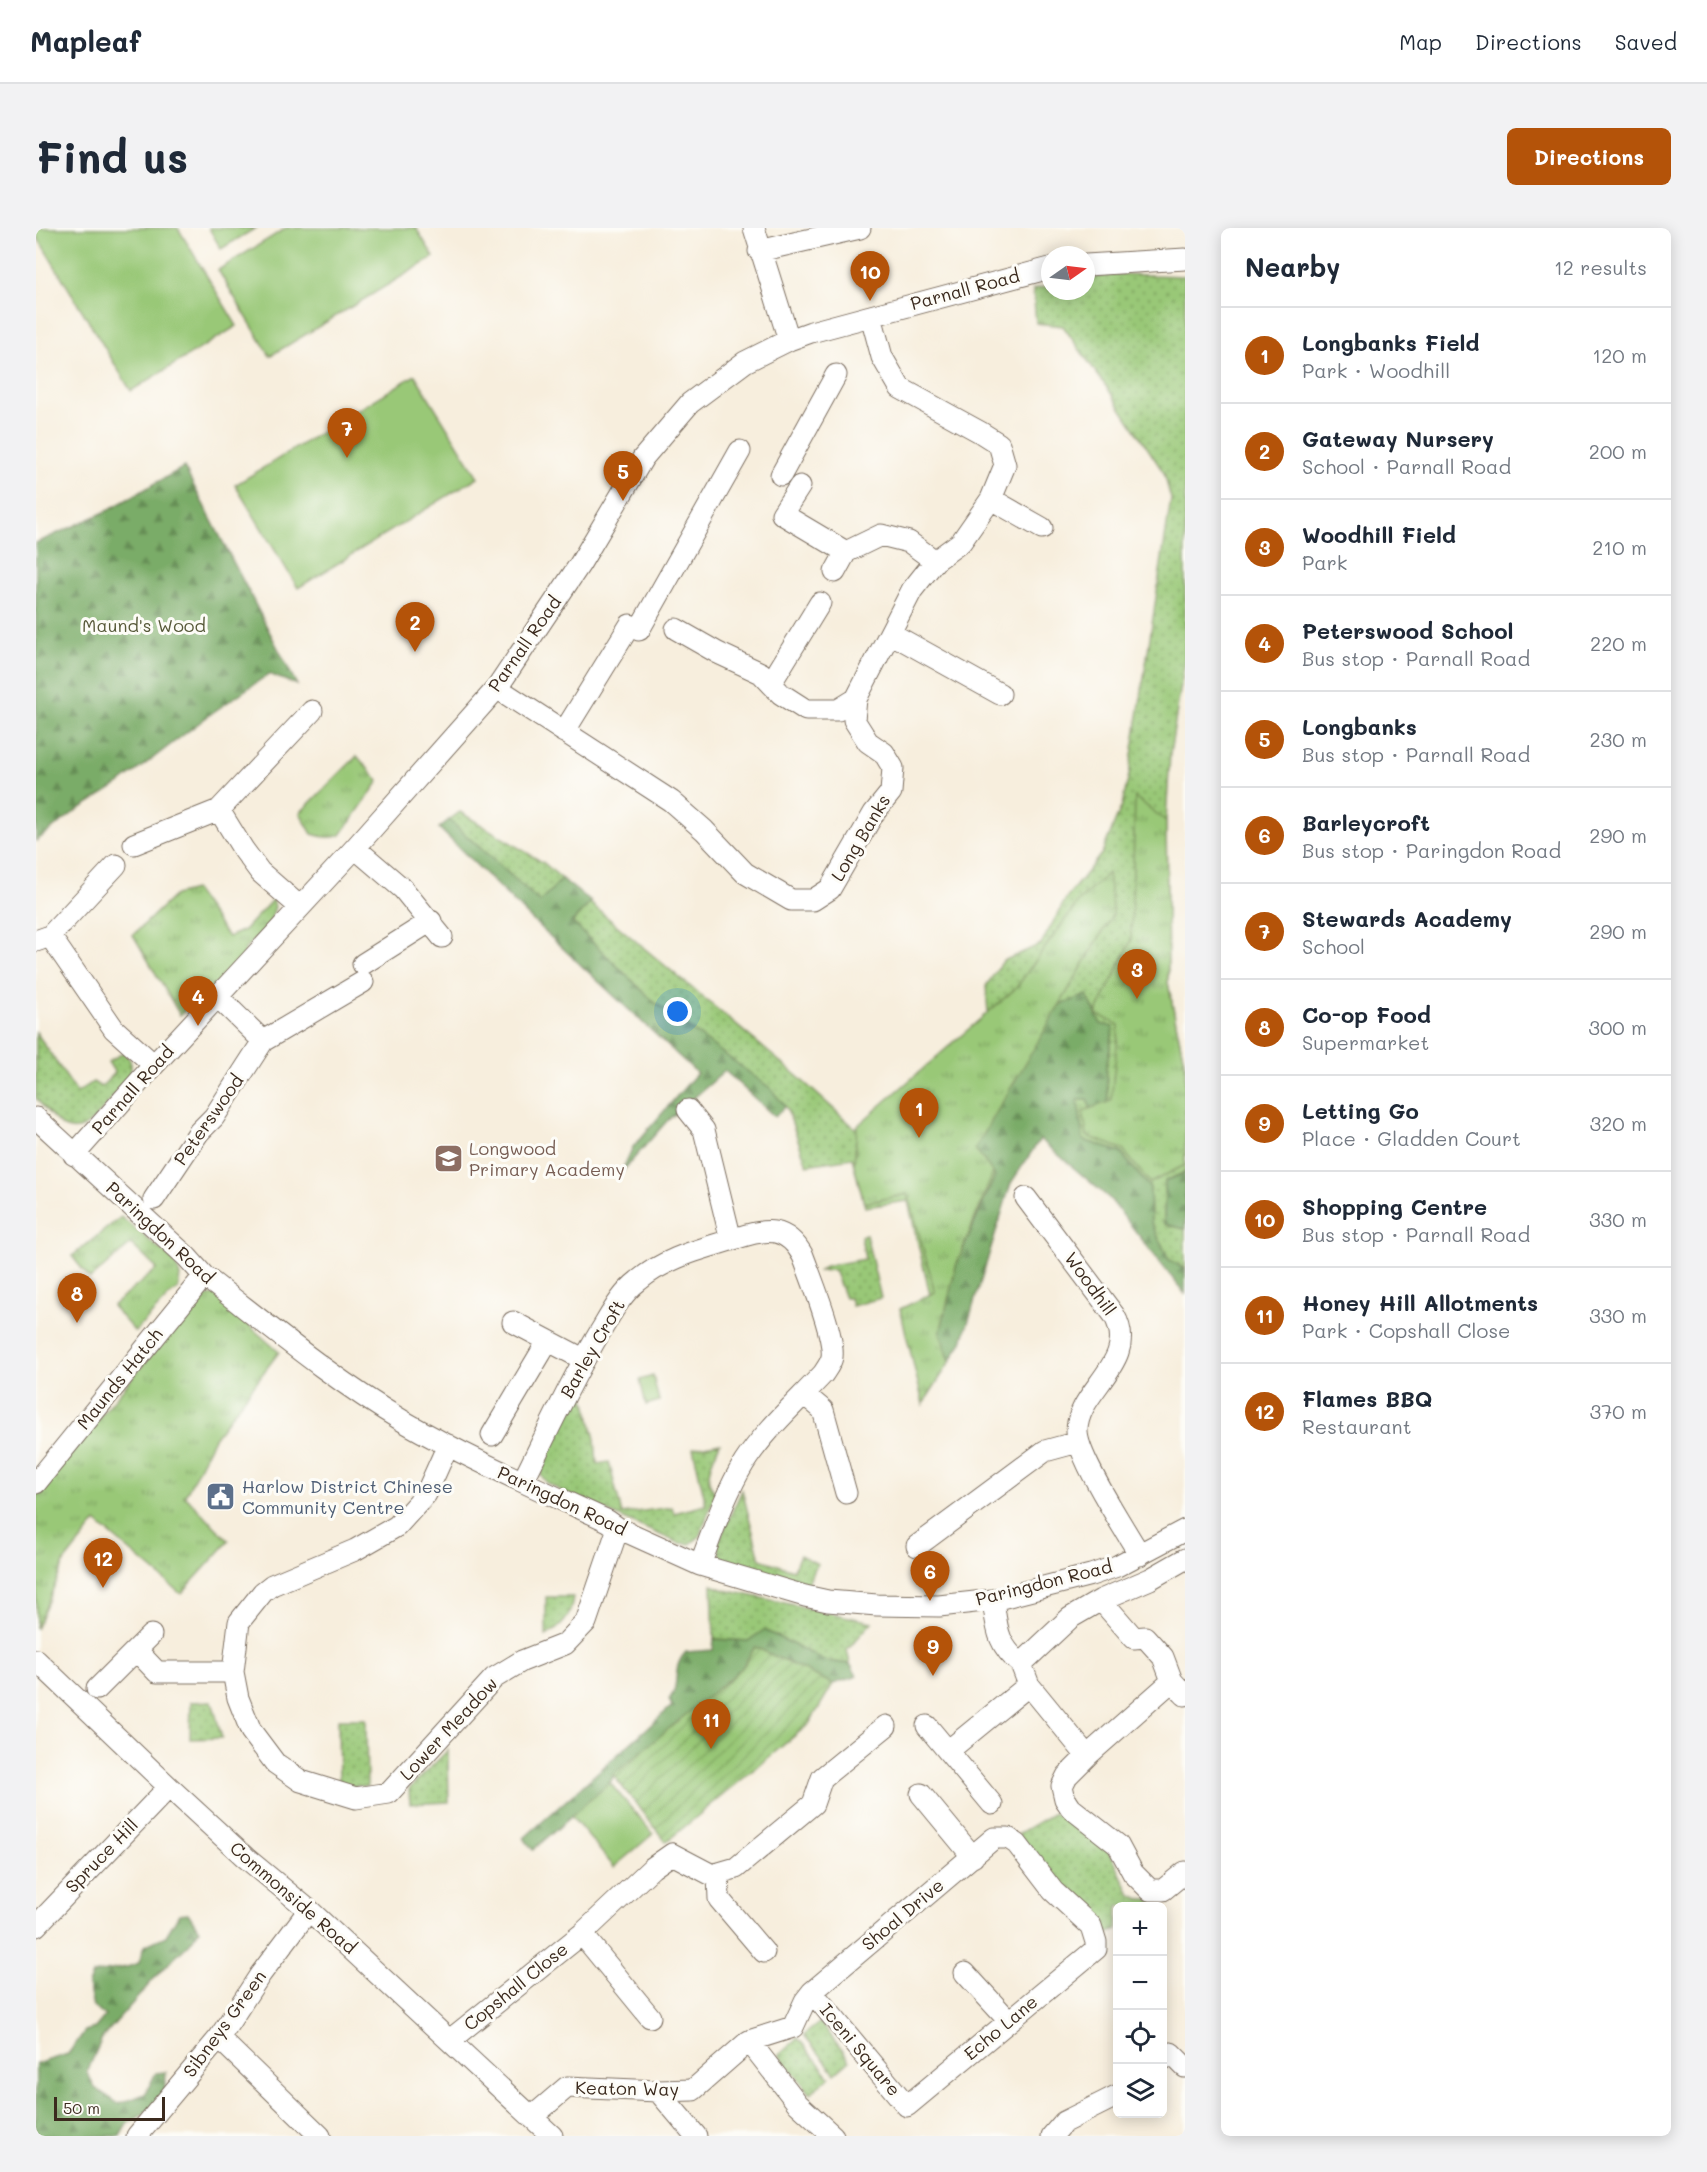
<!DOCTYPE html>
<meta charset="utf-8">
<style>
:root{--surface:#fff;--page:#f2f2f3;--text:#1f2937;--muted:#747a83;--line:#e0e1e3;--accent:#b45309}
body{margin:0;font-family:Mali,sans-serif;background:var(--page);color:var(--text)}
.controls{position:absolute;right:18px;bottom:18px;display:grid;overflow:hidden;border-radius:9px;box-shadow:0 3px 15px #0003}
.controls button{width:54px;height:54px;display:grid;place-items:center;padding:0;border:0;border-bottom:2px solid var(--line);background:var(--surface);color:var(--text);font:30px sans-serif}
.compass{position:absolute;left:1005px;top:18px;width:54px;height:54px;border-radius:50%;background:var(--surface);box-shadow:0 3px 15px #0003;rotate:76deg}
.scale{position:absolute;left:18px;bottom:15px;width:111px;box-sizing:border-box;padding-left:6px;border:3px solid #3b2a1e;border-top:0;font-size:16px;line-height:21px;white-space:nowrap;color:#3b2a1e;-webkit-text-stroke:4px #fdfcf7;paint-order:stroke}
.you{position:absolute;left:642px;top:784px;width:21px;height:21px;margin:-15px;border:4px solid #fff;border-radius:50%;background:#1a73e8;box-shadow:0 0 0 9px #1a73e833}
.badge{display:grid;place-items:center;width:39px;height:39px;border-radius:50%;background:var(--accent);color:#fff;font-size:20px;font-weight:700}
.pin{position:absolute;translate:-50% -50px;filter:drop-shadow(0 2px 3px #0008)}
.pin::after{content:'';position:absolute;top:32px;width:21px;height:18px;background:inherit;clip-path:polygon(0 0,100% 0,50% 100%)}
.list{margin:0;padding:0;list-style:none}
h2{display:flex;justify-content:space-between;align-items:center;height:78px;margin:0;padding:0 24px;font-size:26px}
h2 small{font-size:20px;font-weight:400;color:var(--muted)}
.list li{display:grid;grid-template-columns:39px 1fr auto;gap:18px;align-items:center;box-sizing:border-box;height:96px;padding:0 24px;border-top:2px solid var(--line)}
.list b{display:block;font-size:22px;white-space:nowrap}
.list p{margin:0;font-size:20px;white-space:nowrap;color:var(--muted)}
.list em{font-size:20px;font-style:normal;color:var(--muted)}
.icon{flex:none;width:33px;height:33px;fill:none;stroke:currentColor;stroke-width:2;stroke-linecap:round;stroke-linejoin:round}
.map{position:relative;flex:none;width:1149px;height:1908px;overflow:hidden;border-radius:9px}
header{display:flex;align-items:center;gap:36px;box-sizing:border-box;height:84px;padding:0 30px;background:var(--surface);border-bottom:2px solid var(--line)}
header strong{font-size:28px}
nav{display:flex;gap:33px;margin-inline-start:auto;font-size:21px}
.intro{display:flex;align-items:center;justify-content:space-between;box-sizing:border-box;height:144px;padding:0 36px}
h1{margin:0;font-size:42px}
.button{padding:15px 27px;border-radius:9px;background:var(--accent);color:#fff;font-size:21px;font-weight:700}
main{display:flex;gap:36px;padding:0 36px}
aside{flex:1;background:var(--surface);border-radius:9px;box-shadow:0 3px 15px #0003}
.map>svg:first-child{display:block}
.grass{fill:url(#grass-dots);stroke:#6a794a;stroke-width:1.5}
.forest{fill:url(#forest-firs);stroke:#5a6b43;stroke-width:1.5}
.park{fill:url(#park-tufts);stroke:#6a794a;stroke-width:1.5}
.garden{fill:url(#garden-furrows);stroke:#6a794a;stroke-width:1.5}
.pitch{fill:#99c877;stroke:#6a794a;stroke-width:1.5}
.lines{fill:none;stroke-linecap:round;stroke-linejoin:round}
.minor-casing{stroke:#7d6f61;stroke-width:23}
.minor{stroke:#fff;stroke-width:21}
.labels{text-anchor:middle;stroke-width:6;stroke-linejoin:round;paint-order:stroke}
.street-label{font-size:18px;fill:#3b2a1e;stroke:#fdfcf7}
.park-label{font-size:18px;fill:#575939;stroke:#fdfcf7}
.education-label{font-size:18px;fill:#785e54;stroke:#fdfcf7;text-anchor:start}
.service-label{font-size:18px;fill:#4e5e75;stroke:#fdfcf7;text-anchor:start}
</style>
<header>
<strong>Mapleaf</strong>
<nav><a>Map</a><a>Directions</a><a>Saved</a></nav>
</header>
<div class="intro"><h1>Find us</h1><a class="button">Directions</a></div>
<main>
<div class="map">
<svg width="1149" height="1908" viewBox="0 0 1149 1908">
<defs>
<pattern id="grass-dots" width="8" height="8" patternUnits="userSpaceOnUse" patternTransform="scale(1.5)"><rect width="8" height="8" fill="#99c877"/><path d="M2 2h.1M6 6h.1" fill="none" stroke="#7ea361" stroke-width="1.8" stroke-linecap="round"/></pattern>
<pattern id="forest-firs" width="22" height="20" patternUnits="userSpaceOnUse" patternTransform="scale(1.5)"><rect width="22" height="20" fill="#7aac68"/><path d="M5 1l3.5 6h-7zM16 11l3.5 6h-7z" fill="#658c55"/></pattern>
<pattern id="park-tufts" width="24" height="20" patternUnits="userSpaceOnUse" patternTransform="scale(1.5)"><rect width="24" height="20" fill="#99c877"/><path d="M3 7l-1-3M5 7V3M7 7l1-3M15 17l-1-3M17 17v-4M19 17l1-3" fill="none" stroke="#7ea361"/></pattern>
<pattern id="garden-furrows" width="10" height="10" patternUnits="userSpaceOnUse" patternTransform="scale(1.5)"><rect width="10" height="10" fill="#99c877"/><path d="M-1 1l2-2M0 10L10 0M9 11l2-2" fill="none" stroke="#7ea361"/></pattern>
</defs>
<rect width="100%" height="100%" fill="#fdfcf7"/>
<filter id="ink" filterUnits="userSpaceOnUse"><feTurbulence type="fractalNoise" baseFrequency=".0167" numOctaves="2"/><feDisplacementMap in="SourceGraphic" scale="12" xChannelSelector="R" yChannelSelector="G"/><feConvolveMatrix kernelMatrix="1 2 1 2 8 2 1 2 1" color-interpolation-filters="sRGB"/></filter>
<filter id="wash" filterUnits="userSpaceOnUse"><feTurbulence type="fractalNoise" baseFrequency=".008" numOctaves="4" result="noise"/><feDisplacementMap in="SourceGraphic" scale="24" xChannelSelector="R" yChannelSelector="G"/><feGaussianBlur stdDeviation="1.35" result="paint"/><feColorMatrix in="noise" values="0 0 0 0 0 0 0 0 0 0 0 0 0 0 0 0 0 1.4 0 .05"/><feComposite in="paint" operator="in"/></filter>
<g filter="url(#wash)">
<rect width="100%" height="100%" fill="#f7eedd"/>
<path class="grass" d="M 1080,46 L 1149,48 L 1149,432 L 1134,526 L 1130,593 L 1132,755 L 1149,838 L 1149,944 L 1129,953 L 1128,996 L 1149,1001 L 1149,1041 L 1133,1032 L 1115,994 L 1114,960 L 1084,924 L 1047,912 L 1042,872 L 1051,871 L 1070,861 L 1070,840 L 1078,800 L 959,948 L 920,1038 L 904,1105 L 914,1134 L 887,1176 L 894,1067 L 872,973 L 829,979 L 816,930 L 771,937 L 751,881 L 735,862 L 617,773 L 536,695 L 553,674 L 760,847 L 819,900 L 953,799 L 950,758 L 967,733 L 1005,716 L 1031,669 L 1066,625 L 1086,577 L 1093,547 L 1135,271 L 1128,245 L 1079,171 L 1027,98 L 1000,95 L 997,61 L 1014,58 L 1014,63 L 1050,63 L 1050,51 Z
M 424,584 L 508,635 L 526,651 L 504,674 L 413,592 Z
M 0,804 L 41,865 L 57,854 L 65,859 L 79,845 L 72,834 L 88,824 C 94,830 97,837 94,845 C 92,854 56,895 48,899 C 43,902 35,902 30,900 C 21,897 7,878 0,870 Z
M 830,1007 L 845,1070 L 816,1078 L 814,1070 L 809,1070 L 798,1042 L 783,1043 L 789,1038 L 829,1031 L 825,1008 Z
M 545,1154 L 559,1211 L 561,1236 L 573,1234 L 586,1286 L 636,1279 L 638,1285 L 670,1277 L 657,1220 L 684,1215 C 677,1232 665,1251 680,1265 L 663,1309 L 654,1316 L 643,1315 L 531,1266 L 511,1255 L 505,1247 L 506,1234 Z
M 706,1262 L 724,1331 L 757,1342 L 764,1327 L 782,1336 L 777,1343 L 771,1359 L 691,1335 L 685,1329 L 682,1315 Z
M 676,1357 L 689,1362 L 836,1394 L 811,1422 L 814,1436 L 790,1433 L 728,1402 L 712,1413 L 678,1411 Z
M 510,1369 L 537,1369 C 535,1389 527,1398 510,1408 Z
M 176,1473 L 186,1510 L 154,1511 L 155,1474 Z
M 302,1491 L 330,1491 L 331,1558 L 303,1559 Z
M 412,1522 L 413,1574 L 374,1576 L 373,1561 Z
M 1018,1585 L 1073,1622 L 1094,1666 L 1106,1672 L 1121,1672 L 1109,1678 L 1082,1678 L 1081,1702 L 1070,1706 C 1060,1687 1045,1666 1025,1656 L 982,1606 Z
M 784,1794 L 814,1832 L 799,1845 L 768,1807 Z
M 762,1810 L 794,1849 L 774,1865 L 743,1827 Z"/>
<path class="forest" d="M 148,239 L 261,457 L 233,446 L 176,485 L 82,557 L 40,583 L 0,613 L 0,315 L 69,284 Z
M 413,592 L 504,674 L 526,651 L 555,674 L 536,694 L 618,774 L 734,860 L 749,878 L 739,889 L 689,843 L 631,893 L 585,945 L 597,919 L 661,845 L 493,689 L 403,600 Z
M 1051,767 L 1065,796 L 1078,799 L 1070,840 L 1073,886 L 1059,890 L 1051,872 L 1042,872 L 1047,912 L 1084,924 L 1114,960 L 1115,994 L 1133,1032 L 1149,1041 L 1149,1066 L 1074,971 L 1004,911 L 975,955 L 926,1114 L 914,1134 L 904,1105 L 920,1038 L 959,948 L 939,921 L 1019,779 Z
M 1149,945 L 1149,1001 L 1128,996 L 1129,953 Z
M 728,1402 L 790,1433 L 814,1436 L 821,1448 L 797,1456 L 719,1419 L 706,1440 L 578,1547 L 574,1555 L 497,1622 L 488,1610 L 636,1478 L 633,1472 C 646,1454 634,1441 650,1424 L 677,1422 L 678,1411 L 712,1413 Z
M 152,1685 L 163,1702 L 154,1715 L 124,1744 L 66,1810 L 51,1844 L 59,1860 L 83,1876 L 109,1866 L 120,1845 L 130,1844 L 127,1875 L 91,1896 L 84,1908 L 0,1908 L 0,1836 L 32,1826 L 49,1803 L 59,1800 L 69,1788 L 57,1779 L 52,1756 L 56,1747 C 71,1741 87,1742 103,1735 L 108,1718 L 130,1708 L 143,1686 Z"/>
<path class="park" d="M 321,528 L 343,553 L 305,607 C 295,611 286,609 276,606 L 264,585 Z
M 1099,569 L 1130,593 L 1132,755 L 1149,838 L 1149,937 L 1114,955 L 1086,921 L 1051,908 L 1047,883 L 1075,873 L 1083,797 L 1060,786 L 1095,713 Z
M 1072,645 L 1077,686 L 939,921 L 957,945 L 920,1038 L 904,1105 L 914,1134 L 887,1176 L 864,1081 L 899,1064 L 872,966 L 828,975 L 818,937 L 821,898 L 980,760 L 1042,674 Z
M 158,662 L 192,709 L 208,702 L 237,671 L 239,679 L 233,697 L 209,721 L 207,731 L 171,765 L 161,770 L 144,787 L 97,707 L 139,667 Z
M 85,989 L 138,1033 L 144,1048 L 142,1061 L 134,1067 L 99,1104 L 76,1078 L 121,1041 L 95,1016 L 54,1051 L 36,1028 Z
M 179,1067 L 243,1124 L 178,1210 L 149,1268 L 193,1313 L 145,1366 L 60,1294 L 29,1333 L 0,1401 L 0,1266 L 163,1069 Z
M 617,1148 L 623,1173 L 610,1177 L 604,1152 Z"/>
<path class="garden" d="M 719,1419 L 797,1456 L 773,1496 L 630,1614 L 577,1547 L 706,1440 Z"/>
<path class="pitch" d="M 0,0 L 142,0 L 201,98 L 95,163 L 0,7 Z
M 173,0 L 220,0 L 185,21 Z
M 250,0 L 380,0 L 398,29 L 234,128 L 182,42 Z
M 379,147 L 442,249 L 262,360 L 199,257 Z
M 574,1555 L 617,1606 L 578,1639 L 535,1588 Z"/>
</g>
<g filter="url(#ink)">
<g class="lines">
<defs>
<path id="minor" d="M 718,0 L 753,112
M 723,23 L 824,0
M 1050,37 L 1149,31
M 745,247 L 800,147
M 764,258 L 746,286 L 810,324 L 845,307 L 873,314 L 899,333
M 955,271 L 1006,300
M 799,344 L 810,324
M 640,401 L 682,425 L 725,445 L 745,466 L 770,482 L 802,482 L 820,471
M 603,402 L 704,223
M 854,405 L 964,466
M 735,455 L 784,375
M 461,460 L 635,573 L 668,602 L 709,645 L 755,672 L 777,672 L 794,661 L 838,585 L 855,564 L 857,540 L 848,525 L 832,514 L 818,492 L 820,471 L 876,362 L 899,333 L 925,314 L 955,271 L 969,237 L 963,216 L 944,204 L 864,160 L 846,129 L 835,88
M 528,504 L 594,397
M 98,616 L 183,582
M 319,620 L 367,661 L 406,709
M 264,679 L 224,644 L 207,621 L 183,582 L 276,483
M 14,708 L 78,801 L 118,837
M 0,713 L 14,708 L 80,637
M 327,736 L 395,693
M 182,769 L 227,813
M 652,882 L 668,902 L 695,1012
M 0,890 L 151,1029 L 168,1048 C 233,1098 296,1151 367,1193 C 433,1231 503,1261 572,1293 L 582,1300 L 664,1337 L 769,1368 L 792,1373 L 841,1377 L 903,1378 L 957,1372 L 1055,1347 L 1081,1338 L 1149,1302
M 38,927 L 118,837 L 319,620 L 461,460 L 544,336 L 607,230 L 654,175 L 709,134 L 753,112 L 775,104 L 1014,40
M 990,970 L 1078,1087 C 1105,1134 1040,1162 1041,1204 C 1042,1230 1089,1302 1104,1327
M 118,971 L 163,904 L 178,889 L 227,813 L 327,754
M 477,1094 L 547,1131
M 768,1166 L 787,1182 L 810,1265
M 456,1207 L 512,1113
M 412,1217 L 390,1266 L 361,1298 L 319,1322 L 236,1357 L 227,1364 L 203,1394 L 197,1444 L 202,1470 L 215,1503 L 239,1535 L 265,1553 L 320,1570 L 353,1565 L 458,1450 L 486,1433 L 529,1416 L 550,1394 L 582,1300
M 487,1253 C 512,1203 535,1152 564,1104 C 575,1086 585,1066 602,1053 C 630,1029 667,1021 701,1010 C 730,1000 751,998 767,1028 C 775,1050 799,1108 796,1129 C 795,1135 791,1140 787,1146 C 761,1174 729,1202 708,1235 C 689,1266 677,1303 664,1337
M 0,1255 L 168,1048
M 881,1318 L 1009,1223 L 1042,1214
M 957,1372 C 961,1400 961,1417 985,1436 L 1034,1390 L 1065,1372 L 1114,1351 L 1149,1331
M 1065,1372 L 1098,1410 L 1109,1409 L 1127,1429 L 1136,1453
M 100,1422 L 121,1444 L 197,1444
M 0,1432 L 133,1559 L 210,1630 L 273,1682 L 516,1908
M 985,1436 L 993,1457 L 1051,1528 L 1136,1453 L 1149,1467
M 61,1461 L 115,1407
M 891,1498 L 956,1576
M 912,1523 L 993,1457
M 1051,1528 L 1031,1548 L 1026,1558 L 1029,1571 L 1035,1580 L 1082,1617 L 1097,1645 L 1114,1662 L 1127,1662 L 1149,1644
M 885,1566 L 937,1629
M 682,1645 L 683,1671 L 728,1724
M 0,1698 L 133,1559
M 546,1706 L 614,1789
M 929,1745 L 973,1793
M 776,1764 L 958,1610 L 972,1610 L 981,1616 L 1017,1663 L 1055,1698 L 1060,1714 L 1060,1721 L 871,1878 L 776,1764 L 769,1773 L 757,1799 L 713,1813 L 762,1876 L 797,1908
M 183,1810 L 284,1908
M 414,1812 L 546,1706 L 616,1640 L 636,1626 L 676,1647 L 700,1640 L 777,1576 L 786,1550 L 850,1498
M 1126,1832 L 1135,1825 L 1149,1839
M 622,1863 L 660,1908
M 496,1889 L 531,1859 L 622,1863 L 657,1862 L 713,1813
M 101,1908 L 183,1810 L 224,1747 L 273,1682
M 1016,1908 L 1028,1894 L 1082,1867"/>
</defs>
<use href="#minor" class="minor-casing"/>
<use href="#minor" class="minor"/>
</g>
</g>
<defs>
<symbol id="school-square" viewBox="-11 -11 22 22"><rect x="-9" y="-9" width="18" height="18" rx="4" fill="#8d6e63" stroke="#fdfcf7"/><path d="M0-5L7-2L0 1L-7-2ZM-4 1L0 2.5L4 1V4Q0 6-4 4Z" fill="#fff"/></symbol>
<symbol id="civic-square" viewBox="-11 -11 22 22"><rect x="-9" y="-9" width="18" height="18" rx="4" fill="#5c6f8a" stroke="#fdfcf7"/><path d="M-.6-6.5H3V-4.5H.6V-3L4-1V1h2V6H-6V1h2V-1L-.6-3ZM-1.2 2.5V6h2.4V2.5Z" fill="#fff"/></symbol>
</defs>
<g fill-rule="evenodd">
<use href="#school-square" x="396" y="914" width="33" height="33"/>
<use href="#civic-square" x="168" y="1252" width="33" height="33"/>
</g>
<g class="labels">
<g class="street-label">
<text transform="translate(929 62) rotate(-15)" y="6">Parnall Road</text>
<text transform="translate(489 416) rotate(-55)" y="6">Parnall Road</text>
<text transform="translate(825 610) rotate(-59)" y="6">Long Banks</text>
<text transform="translate(97 862) rotate(-48)" y="6">Parnall Road</text>
<text transform="translate(173 892) rotate(-55)" y="6">Peterswood</text>
<text transform="translate(124 1005) rotate(43)" y="6">Paringdon Road</text>
<text transform="translate(1054 1056) rotate(54)" y="6">Woodhill</text>
<text transform="translate(557 1121) rotate(-60)" y="6">Barley Croft</text>
<text transform="translate(84 1151) rotate(-51)" y="6">Maunds Hatch</text>
<text transform="translate(526 1273) rotate(25)" y="6">Paringdon Road</text>
<text transform="translate(1008 1355) rotate(-14)" y="6">Paringdon Road</text>
<text transform="translate(413 1501) rotate(-47)" y="6">Lower Meadow</text>
<text transform="translate(66 1628) rotate(-46)" y="6">Spruce Hill</text>
<text transform="translate(257 1670) rotate(41)" y="6">Commonside Road</text>
<text transform="translate(867 1687) rotate(-40)" y="6">Shoal Drive</text>
<text transform="translate(480 1759) rotate(-39)" y="6">Copshall Close</text>
<text transform="translate(189 1796) rotate(-54)" y="6">Sibneys Green</text>
<text transform="translate(965 1800) rotate(-40)" y="6">Echo Lane</text>
<text transform="translate(824 1822) rotate(50)" y="6">Iceni Square</text>
<text transform="translate(591 1861) rotate(1)" y="6">Keaton Way</text>
</g>
<g class="park-label">
<text x="108" y="404">Maund's Wood</text>
</g>
<g class="education-label">
<text x="433" y="927">Longwood<tspan x="433" dy="21">Primary Academy</tspan></text>
</g>
<g class="service-label">
<text x="206" y="1265">Harlow District Chinese<tspan x="206" dy="21">Community Centre</tspan></text>
</g>
</g>
</svg>
<div class="controls">
<button>+</button>
<button>−</button>
<button><svg class="icon" aria-label="locate" viewBox="0 0 24 24"><circle cx="12" cy="12" r="6"/><path d="M12 2v4M12 18v4M2 12h4M18 12h4"/></svg></button>
<button><svg class="icon" aria-label="layers" viewBox="0 0 24 24"><path d="M12 4l9 5-9 5-9-5zM3 14l9 5 9-5"/></svg></button>
</div>
<svg class="compass" viewBox="-18 -18 36 36"><path d="M0-13l5 13h-10z" fill="#e53935"/><path d="M0 13l5-13h-10z" fill="#747a83"/></svg>
<div class="scale">50 m</div>
<div class="you"></div>
<div class="pin badge" style="left:883px;top:910px">1</div>
<div class="pin badge" style="left:379px;top:424px">2</div>
<div class="pin badge" style="left:1101px;top:771px">3</div>
<div class="pin badge" style="left:162px;top:798px">4</div>
<div class="pin badge" style="left:587px;top:273px">5</div>
<div class="pin badge" style="left:894px;top:1373px">6</div>
<div class="pin badge" style="left:311px;top:230px">7</div>
<div class="pin badge" style="left:41px;top:1095px">8</div>
<div class="pin badge" style="left:897px;top:1448px">9</div>
<div class="pin badge" style="left:834px;top:73px">10</div>
<div class="pin badge" style="left:675px;top:1521px">11</div>
<div class="pin badge" style="left:67px;top:1360px">12</div>
</div>
<aside>
<h2>Nearby<small>12 results</small></h2>
<ul class="list">
<li><span class="badge">1</span><div><b>Longbanks Field</b><p>Park · Woodhill</p></div><em>120 m</em></li>
<li><span class="badge">2</span><div><b>Gateway Nursery</b><p>School · Parnall Road</p></div><em>200 m</em></li>
<li><span class="badge">3</span><div><b>Woodhill Field</b><p>Park</p></div><em>210 m</em></li>
<li><span class="badge">4</span><div><b>Peterswood School</b><p>Bus stop · Parnall Road</p></div><em>220 m</em></li>
<li><span class="badge">5</span><div><b>Longbanks</b><p>Bus stop · Parnall Road</p></div><em>230 m</em></li>
<li><span class="badge">6</span><div><b>Barleycroft</b><p>Bus stop · Paringdon Road</p></div><em>290 m</em></li>
<li><span class="badge">7</span><div><b>Stewards Academy</b><p>School</p></div><em>290 m</em></li>
<li><span class="badge">8</span><div><b>Co-op Food</b><p>Supermarket</p></div><em>300 m</em></li>
<li><span class="badge">9</span><div><b>Letting Go</b><p>Place · Gladden Court</p></div><em>320 m</em></li>
<li><span class="badge">10</span><div><b>Shopping Centre</b><p>Bus stop · Parnall Road</p></div><em>330 m</em></li>
<li><span class="badge">11</span><div><b>Honey Hill Allotments</b><p>Park · Copshall Close</p></div><em>330 m</em></li>
<li><span class="badge">12</span><div><b>Flames BBQ</b><p>Restaurant</p></div><em>370 m</em></li>
</ul>
</aside>
</main>
